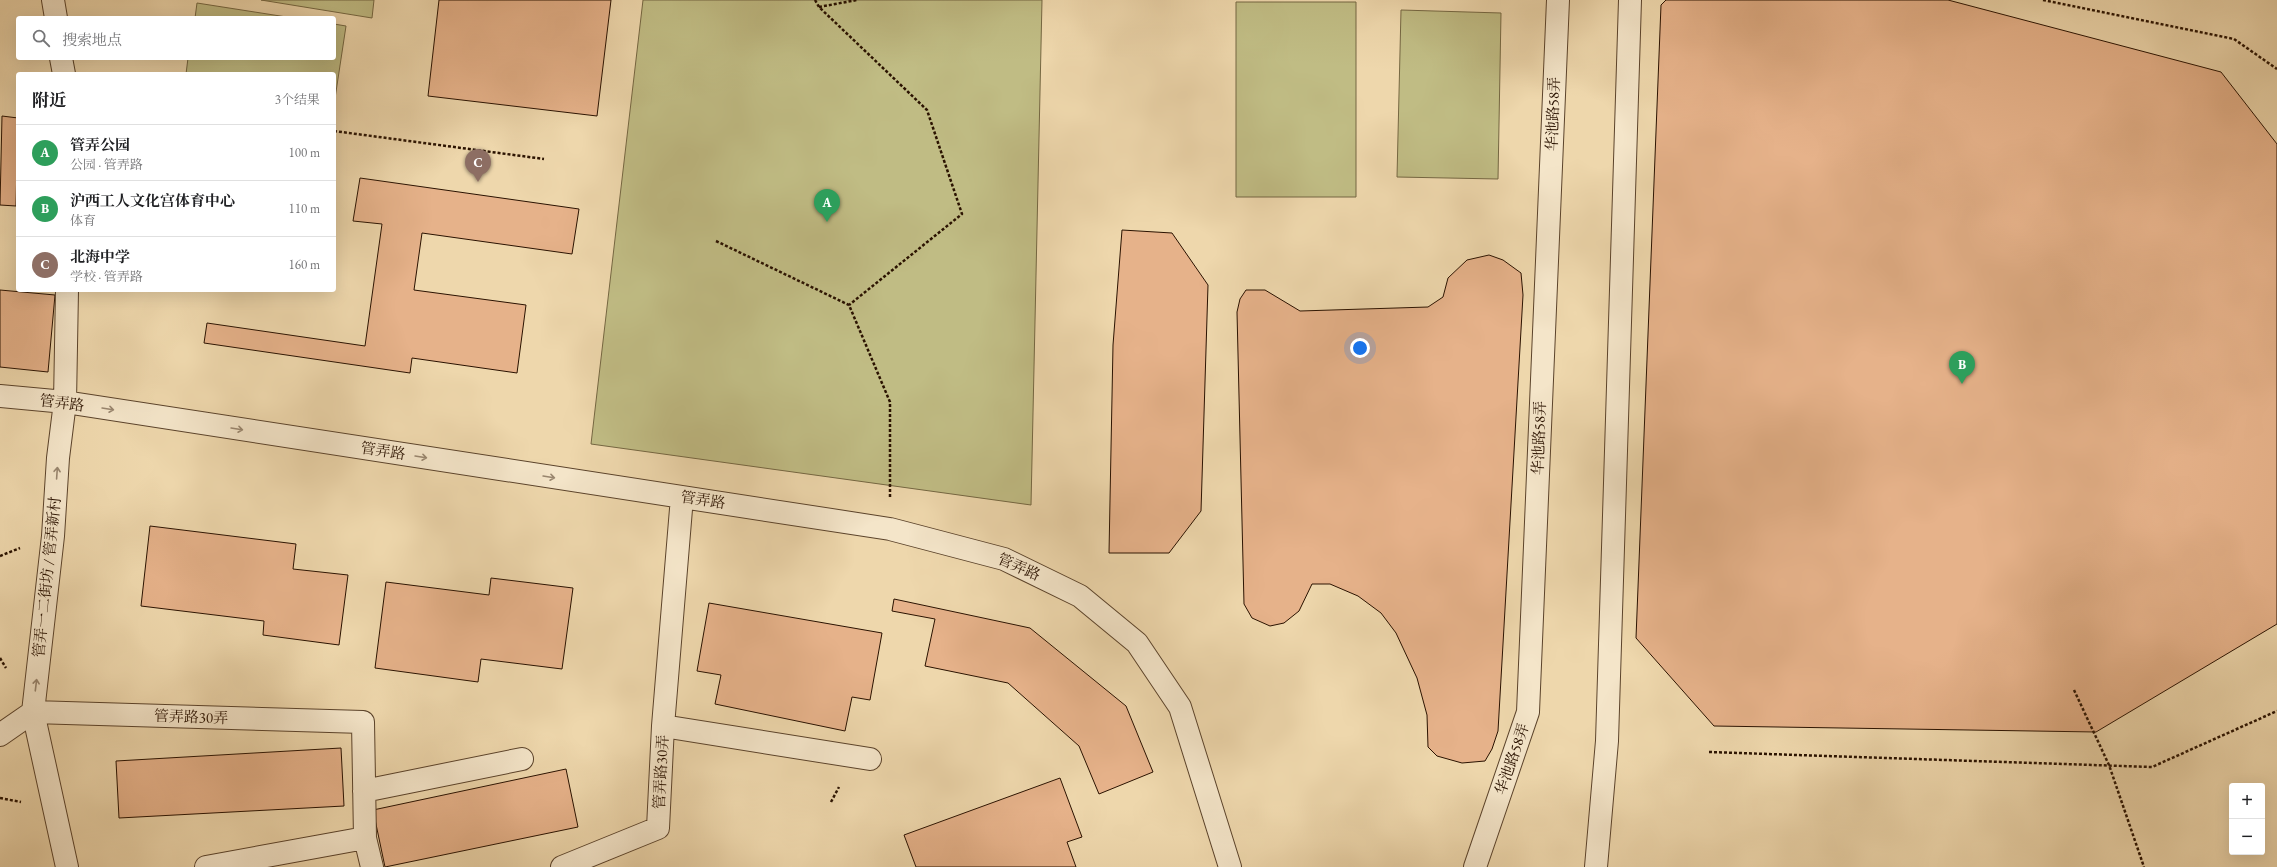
<!DOCTYPE html>
<html lang="zh">
<meta charset="utf-8">
<style>
:root{--surface:#fff;--page:#f6f6f6;--text:#202124;--muted:#757577;--line:#e0e0e0;--accent:#8f2418}
body{margin:0;font-family:"EB Garamond","Noto Serif SC",serif;background:var(--page);color:var(--text)}
.controls{position:absolute;right:12px;bottom:12px;display:grid;overflow:hidden;border-radius:4px;box-shadow:0 4px 16px #0002}
.controls button{width:36px;height:36px;display:grid;place-items:center;padding:0;border:0;border-bottom:1px solid var(--line);background:var(--surface);color:var(--text);font:20px sans-serif}
.you{position:absolute;left:1360px;top:348px;width:14px;height:14px;margin:-10px;border:3px solid #fff;border-radius:50%;background:#1a73e8;box-shadow:0 0 0 6px #1a73e833}
.badge{display:grid;place-items:center;width:26px;height:26px;border-radius:50%;background:var(--accent);color:#fff;font-size:13px;font-weight:700}
.pin{position:absolute;translate:-50% -33px;filter:drop-shadow(0 1px 2px #0008)}
.pin::after{content:'';position:absolute;top:21px;width:14px;height:12px;background:inherit;clip-path:polygon(0 0,100% 0,50% 100%)}
.list{margin:0;padding:0;list-style:none}
h2{display:flex;justify-content:space-between;align-items:center;height:52px;margin:0;padding:0 16px;font-size:17px}
h2 small{font-size:13px;font-weight:400;color:var(--muted)}
.list li{display:grid;grid-template-columns:26px 1fr auto;gap:12px;align-items:center;box-sizing:border-box;height:56px;padding:0 16px;border-top:1px solid var(--line)}
.list b{display:block;font-size:15px;white-space:nowrap}
.list p{margin:0;font-size:13px;white-space:nowrap;color:var(--muted)}
.list em{font-size:13px;font-style:normal;color:var(--muted)}
.icon{flex:none;width:22px;height:22px;fill:none;stroke:currentColor;stroke-width:2;stroke-linecap:round;stroke-linejoin:round}
.map{position:relative;flex:none;width:2277px;height:867px;overflow:hidden}
.search{position:absolute;background:var(--surface);box-shadow:0 4px 16px #0002;left:16px;top:16px;width:320px;height:44px;display:flex;align-items:center;gap:10px;box-sizing:border-box;padding:0 14px;border-radius:4px;color:var(--muted);font-size:15px}
.panel{position:absolute;background:var(--surface);box-shadow:0 4px 16px #0002;left:16px;top:72px;width:320px;height:220px;border-radius:4px}
.map>svg:first-child{display:block}
.green{fill:#c0bc84;stroke:#756742}
.building{fill:#e6b28a;stroke:#2a1200}
.lines{fill:none;stroke-linecap:round;stroke-linejoin:round}
.minor-casing{stroke:#5b432b;stroke-width:24}
.path{stroke:#2a1200;stroke-width:2.5;stroke-dasharray:3 2;stroke-linecap:butt}
.minor{stroke:#f4e5c9;stroke-width:22}
.oneway{stroke:#99866f}
.labels{text-anchor:middle;stroke-width:3;stroke-linejoin:round;paint-order:stroke}
.street-label{font-size:15px;fill:#2a1200;stroke:#f4e5c9}
</style>
<div class="map">
<svg width="2277" height="867" viewBox="0 0 2277 867">
<rect width="100%" height="100%" fill="#eed7ac"/>
<filter id="stains"><feTurbulence type="fractalNoise" baseFrequency=".005" numOctaves="4"/><feColorMatrix values="0 0 0 0 .2 0 0 0 0 .09 0 0 0 0 .02 0 0 0 .5 -.17"/></filter>
<radialGradient id="worn" r=".72"><stop offset=".6" stop-color="#630" stop-opacity="0"/><stop offset="1" stop-color="#630" stop-opacity=".3"/></radialGradient>
<path class="green" d="M 261,0 L 374,0 L 372,18 Z
M 643,0 L 1042,0 L 1031,505 L 591,444 Z
M 1236,2 L 1356,2 L 1356,197 L 1236,197 Z
M 197,3 L 293,18 L 195,18 Z
M 1401,10 L 1501,13 L 1498,179 L 1397,177 Z
M 334,24 L 346,26 L 334,105 L 334,74 L 186,74 L 188,58 L 334,58 Z"/>
<path class="building" d="M 439,0 L 611,0 L 597,116 L 428,96 Z
M 1666,0 L 1948,0 L 2221,72 L 2277,144 L 2277,624 L 2096,732 L 1714,726 L 1636,638 L 1661,5 Z
M 2,116 L 18,118 L 16,206 L 0,205 Z
M 360,178 L 579,209 L 572,254 L 422,233 L 414,290 L 526,305 L 517,373 L 412,358 L 410,373 L 204,343 L 207,323 L 365,346 L 382,224 L 353,221 Z
M 1122,230 L 1172,233 L 1208,285 L 1201,511 L 1169,553 L 1109,553 L 1113,345 Z
M 1489,255 L 1503,260 L 1521,273 L 1523,295 L 1498,731 L 1492,749 L 1485,761 L 1462,763 L 1437,756 L 1428,747 L 1427,715 L 1417,678 L 1396,633 L 1381,613 L 1358,596 L 1330,584 L 1312,584 L 1299,611 L 1284,623 L 1270,626 L 1252,618 L 1244,604 L 1237,312 L 1240,299 L 1246,290 L 1265,290 L 1300,311 L 1428,307 L 1443,297 L 1448,278 L 1467,260 Z
M 0,290 L 55,295 L 48,372 L 0,367 Z
M 150,526 L 296,544 L 293,569 L 348,575 L 339,645 L 263,635 L 264,621 L 141,606 Z
M 491,578 L 573,588 L 562,669 L 481,659 L 478,682 L 375,668 L 386,582 L 489,595 Z
M 894,599 L 1030,628 L 1126,706 L 1153,772 L 1099,794 L 1079,746 L 1008,683 L 925,666 L 935,619 L 892,611 Z
M 709,603 L 882,633 L 870,700 L 852,697 L 845,731 L 715,704 L 721,675 L 697,671 Z
M 341,748 L 344,806 L 119,818 L 116,761 Z
M 566,769 L 578,827 L 385,867 L 373,810 Z
M 1060,778 L 1082,837 L 1067,842 L 1076,867 L 916,867 L 904,835 Z"/>
<g class="lines">
<defs>
<path id="minor" d="M 53,0 L 56,18
M 61,58 L 64,74
M 0,396 L 65,402 L 890,529 L 1004,559 L 1080,596 L 1137,643 L 1180,707 L 1230,867
M 663,726 L 682,497
M 0,735 L 33,712 L 53,536 L 58,458 L 65,402 L 67,290
M 364,791 L 522,759
M 67,867 L 33,712 L 363,722 L 365,838 L 372,867
M 206,867 L 365,838
M 562,867 L 658,828 L 663,726 L 870,759
M 1475,867 L 1528,712 L 1558,0
M 1596,867 L 1607,741 L 1630,0"/>
</defs>
<use href="#minor" class="minor-casing"/>
<path class="path" d="M 815,0 L 819,7 L 927,110 L 962,214 L 849,305
M 2043,0 L 2234,39 L 2277,69
M 819,7 L 857,0
M 334,131 L 544,159
M 716,241 L 849,305 L 890,402 L 890,497
M 0,556 L 20,548
M 0,658 L 6,668
M 2074,690 L 2109,765 L 2144,867
M 1709,752 L 2152,767 L 2277,711
M 0,798 L 21,802
M 831,802 L 839,787"/>
<use href="#minor" class="minor"/>
</g>
<defs><path id="oneway-shaft" d="M-6 0H5M1.5-3L5.5 0L1.5 3" fill="none" stroke-width="1.6" stroke-linecap="round" stroke-linejoin="round"/></defs>
<g class="oneway">
<use href="#oneway-shaft" transform="translate(108 409) rotate(9)"/>
<use href="#oneway-shaft" transform="translate(237 429) rotate(9)"/>
<use href="#oneway-shaft" transform="translate(421 457) rotate(9)"/>
<use href="#oneway-shaft" transform="translate(57 473) rotate(-86)"/>
<use href="#oneway-shaft" transform="translate(549 477) rotate(9)"/>
<use href="#oneway-shaft" transform="translate(36 685) rotate(-83)"/>
</g>
<g class="labels">
<g class="street-label">
<text transform="translate(1553 114) rotate(-88)" y="5">华池路58弄</text>
<text transform="translate(62 403) rotate(7)" y="5">管弄路</text>
<text transform="translate(1539 438) rotate(-88)" y="5">华池路58弄</text>
<text transform="translate(383 451) rotate(9)" y="5">管弄路</text>
<text transform="translate(703 500) rotate(9)" y="5">管弄路</text>
<text transform="translate(1019 567) rotate(24)" y="5">管弄路</text>
<text transform="translate(47 577) rotate(-84)" y="5">管弄一二街坊 / 管弄新村</text>
<text transform="translate(191 717) rotate(2)" y="5">管弄路30弄</text>
<text transform="translate(1512 759) rotate(-71)" y="5">华池路58弄</text>
<text transform="translate(661 772) rotate(-87)" y="5">管弄路30弄</text>
</g>
</g>
<rect width="100%" height="100%" filter="url(#stains)"/>
<rect width="100%" height="100%" fill="url(#worn)"/>
</svg>
<div class="controls">
<button>+</button>
<button>−</button>
</div>
<div class="you"></div>
<div class="pin badge" style="left:827px;top:222px;background:#2e9e5b">A</div>
<div class="pin badge" style="left:1962px;top:384px;background:#2e9e5b">B</div>
<div class="pin badge" style="left:478px;top:182px;background:#8d6e63">C</div>
<div class="search"><svg class="icon" aria-label="search" viewBox="0 0 24 24"><circle cx="10" cy="10" r="6"/><path d="M15 15l6 6"/></svg>搜索地点</div>
<section class="panel">
<h2>附近<small>3个结果</small></h2>
<ul class="list">
<li><span class="badge" style="background:#2e9e5b">A</span><div><b>管弄公园</b><p>公园 · 管弄路</p></div><em>100 m</em></li>
<li><span class="badge" style="background:#2e9e5b">B</span><div><b>沪西工人文化宫体育中心</b><p>体育</p></div><em>110 m</em></li>
<li><span class="badge" style="background:#8d6e63">C</span><div><b>北海中学</b><p>学校 · 管弄路</p></div><em>160 m</em></li>
</ul>
</section>
</div>
